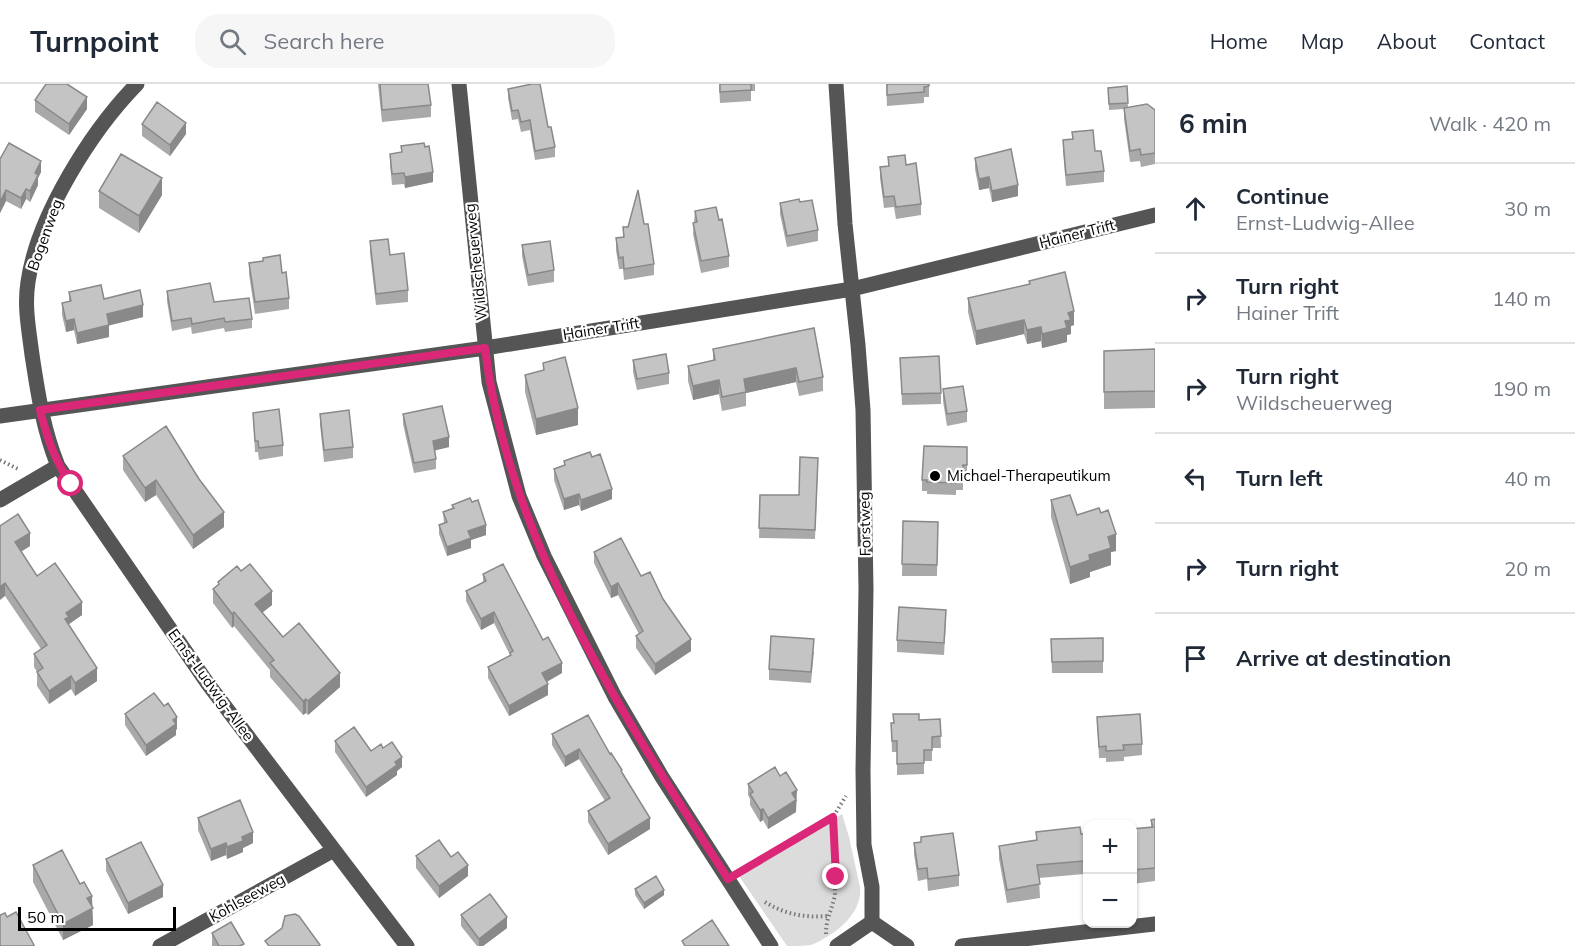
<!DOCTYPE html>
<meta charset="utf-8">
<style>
:root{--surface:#fff;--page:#f6f6f7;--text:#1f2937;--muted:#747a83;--line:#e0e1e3}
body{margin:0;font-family:Mulish,sans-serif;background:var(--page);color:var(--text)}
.controls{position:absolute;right:18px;bottom:18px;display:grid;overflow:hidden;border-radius:12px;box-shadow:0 2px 4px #0004}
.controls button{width:54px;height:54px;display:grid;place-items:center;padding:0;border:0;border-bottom:2px solid var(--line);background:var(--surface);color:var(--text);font:30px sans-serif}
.scale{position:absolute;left:18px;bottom:15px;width:158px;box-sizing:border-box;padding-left:6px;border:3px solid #000;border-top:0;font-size:16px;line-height:21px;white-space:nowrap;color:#000;-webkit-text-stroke:4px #fff;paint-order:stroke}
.stop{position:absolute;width:18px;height:18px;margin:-14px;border:4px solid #db2777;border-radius:50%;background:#fff}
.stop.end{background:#db2777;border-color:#fff;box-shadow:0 2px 6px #0008}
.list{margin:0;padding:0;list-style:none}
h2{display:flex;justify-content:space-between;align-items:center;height:78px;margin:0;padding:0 24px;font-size:26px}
h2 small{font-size:20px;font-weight:400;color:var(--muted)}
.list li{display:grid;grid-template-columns:39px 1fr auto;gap:18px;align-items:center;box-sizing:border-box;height:90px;padding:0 24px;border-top:2px solid var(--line)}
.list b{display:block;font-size:22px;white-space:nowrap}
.list p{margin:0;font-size:20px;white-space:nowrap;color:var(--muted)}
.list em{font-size:20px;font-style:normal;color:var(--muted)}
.icon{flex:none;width:33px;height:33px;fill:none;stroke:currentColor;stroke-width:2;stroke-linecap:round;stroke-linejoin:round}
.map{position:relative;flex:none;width:1155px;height:862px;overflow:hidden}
header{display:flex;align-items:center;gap:36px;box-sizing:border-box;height:84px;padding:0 30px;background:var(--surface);border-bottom:2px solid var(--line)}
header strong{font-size:28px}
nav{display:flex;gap:33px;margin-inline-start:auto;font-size:21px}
.search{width:420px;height:54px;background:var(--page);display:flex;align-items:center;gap:15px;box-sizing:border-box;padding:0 21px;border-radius:24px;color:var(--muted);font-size:22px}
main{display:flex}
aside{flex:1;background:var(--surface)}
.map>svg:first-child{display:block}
.green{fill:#dcdcdc}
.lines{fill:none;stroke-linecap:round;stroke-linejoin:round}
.path{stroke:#777;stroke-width:4;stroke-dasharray:1.5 3;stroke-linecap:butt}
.minor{stroke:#555;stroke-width:15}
.wall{fill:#a9a9a9}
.shaded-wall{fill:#898989}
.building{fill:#c4c4c4;stroke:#898989;stroke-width:1.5}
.route{stroke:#db2777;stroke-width:8}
.poi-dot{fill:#000;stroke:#fff;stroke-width:2}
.labels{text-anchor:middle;stroke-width:4.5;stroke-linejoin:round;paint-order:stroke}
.street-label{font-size:15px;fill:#000;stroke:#fff}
.poi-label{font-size:15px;fill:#000;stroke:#fff;text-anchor:start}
</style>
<header>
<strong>Turnpoint</strong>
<div class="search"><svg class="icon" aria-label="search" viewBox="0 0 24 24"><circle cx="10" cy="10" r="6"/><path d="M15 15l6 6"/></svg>Search here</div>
<nav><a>Home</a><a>Map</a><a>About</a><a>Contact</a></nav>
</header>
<main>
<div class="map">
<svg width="1155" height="862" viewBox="0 0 1155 862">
<rect width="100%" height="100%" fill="#fff"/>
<path class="green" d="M 842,730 L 849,753 L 860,803 C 863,830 834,852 811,861 C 804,862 794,862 787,862 L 739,792 Z"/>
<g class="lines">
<path class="path" d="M 0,376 L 20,386
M 741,787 L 833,733 L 846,712
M 765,818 C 784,830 805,834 827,832
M 826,850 C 826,833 832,826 835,811 L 833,733"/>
<path class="minor" d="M 137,0 C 91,47 37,133 28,198 C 24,223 29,246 32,271 C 38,310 43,345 58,382 L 208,600 L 407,862
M 459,0 L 489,298 L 519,412 L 544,472 L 615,613 L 662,693 L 771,862
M 836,0 L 845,140 L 858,261 L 863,326 L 866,505 L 863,686 L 864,761 L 872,803 L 872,838
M 0,332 L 485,264 L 852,205 L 1155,131
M 0,416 L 58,382
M 872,838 L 907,862
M 160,862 L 334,766
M 837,862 L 872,838
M 962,862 L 1155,840"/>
</g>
<path class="wall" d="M 378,0 L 428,0 L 431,21 L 431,33 L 382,38 Z
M 719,0 L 755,0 L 755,7 L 751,7 L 751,17 L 720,19 Z
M 886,0 L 929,0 L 929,13 L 924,13 L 924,19 L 887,22 Z
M 1127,2 L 1128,23 L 1155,26 L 1155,80 L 1141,83 L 1140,77 L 1130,78 L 1124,35 L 1124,25 L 1109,26 L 1108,4 Z
M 508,5 L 548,43 L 555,63 L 555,73 L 535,76 L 530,46 L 521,48 L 518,35 L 512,36 L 508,14 Z
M 35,16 L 87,25 L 69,51 L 35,28 Z
M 142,40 L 186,50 L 170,72 L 142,52 Z
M 1072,48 L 1095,67 L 1104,87 L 1104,98 L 1066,102 L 1063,67 L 1063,56 L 1072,55 Z
M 401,62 L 433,98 L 405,104 L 404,100 L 392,101 L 390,80 L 390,70 L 401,68 Z
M 888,73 L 906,81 L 921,120 L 921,131 L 896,135 L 894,123 L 884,124 L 880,94 L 880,83 L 888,82 Z
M 975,74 L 1018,112 L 992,118 L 989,104 L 979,106 L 975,85 Z
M 0,75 L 41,88 L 38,94 L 38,101 L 30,118 L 26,115 L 21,125 L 6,117 L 0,129 Z
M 99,107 L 162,111 L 139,149 L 99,124 Z
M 800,118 L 818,146 L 818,157 L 787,163 L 780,130 L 780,119 Z
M 695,127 L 719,136 L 729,172 L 729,183 L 701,189 L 693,150 Z
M 644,140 L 654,180 L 654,191 L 624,196 L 623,185 L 619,185 L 616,166 L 616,154 L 623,153 L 623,143 Z
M 370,157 L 390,171 L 408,206 L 408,218 L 376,221 L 370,169 Z
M 522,161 L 554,186 L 554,198 L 528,202 L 522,172 Z
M 249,179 L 282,189 L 289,214 L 289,225 L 255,230 L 249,190 Z
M 1029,197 L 1074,241 L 1071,242 L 1071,250 L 1067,251 L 1067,258 L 1042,264 L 1041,257 L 1027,260 L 1024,250 L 976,261 L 968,228 L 968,214 L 1029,200 Z
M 167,207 L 214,218 L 252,235 L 252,244 L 225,248 L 224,244 L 192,250 L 191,243 L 172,247 L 167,217 Z
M 69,208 L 104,215 L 143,233 L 109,241 L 109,253 L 77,260 L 74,246 L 66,248 L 62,231 L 62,219 L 69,218 Z
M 713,265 L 823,293 L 823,307 L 799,312 L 796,298 L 746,309 L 746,322 L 722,327 L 719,310 L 693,316 L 688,297 L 688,282 L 713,277 Z
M 1155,265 L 1155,324 L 1104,325 L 1104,267 Z
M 900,274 L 941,309 L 941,320 L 902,321 Z
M 633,276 L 669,289 L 669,300 L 637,306 L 633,288 Z
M 543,279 L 578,341 L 536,351 L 525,308 L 525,291 L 543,287 Z
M 943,305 L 967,327 L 967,338 L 947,342 L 943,317 Z
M 253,329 L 283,361 L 283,372 L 259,376 L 258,368 L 255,368 Z
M 320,330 L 353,363 L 353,374 L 324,378 L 320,341 Z
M 403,330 L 449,363 L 435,366 L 436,375 L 436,385 L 414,389 L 403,340 Z
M 967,363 L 967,393 L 963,393 L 963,406 L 956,406 L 956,411 L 927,410 L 927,407 L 922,407 L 922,396 Z
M 123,372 L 224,443 L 193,465 L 156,411 L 145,418 L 123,386 Z
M 564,377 L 612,415 L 581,427 L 579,421 L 564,426 L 554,396 L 554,385 L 564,381 Z
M 818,383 L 815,455 L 759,454 L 760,411 L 799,411 Z
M 1051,416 L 1077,431 L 1116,467 L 1111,468 L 1111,481 L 1090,488 L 1090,493 L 1070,500 L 1051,433 Z
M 452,421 L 486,451 L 471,456 L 471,464 L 447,472 L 439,450 L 439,441 L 444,439 L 443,428 L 452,425 Z
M 903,437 L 938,438 L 937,492 L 902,492 Z
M 0,442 L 30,462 L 21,468 L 37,492 L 82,531 L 69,540 L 69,541 L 97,597 L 75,612 L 71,605 L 49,620 L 37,602 L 37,588 L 34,583 L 34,570 L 41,565 L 5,512 Z
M 594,468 L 641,492 L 663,515 L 691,567 L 655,591 L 636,564 L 636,552 L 639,550 L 618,511 L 611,514 L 594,479 Z
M 483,490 L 543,556 L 562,589 L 547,598 L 548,611 L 509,632 L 488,594 L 488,583 L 510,571 L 494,539 L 481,546 L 466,517 L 466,507 L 483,498 Z
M 218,498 L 272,521 L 262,529 L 283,553 L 340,603 L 308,631 L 306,629 L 303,631 L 270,593 L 270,586 L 234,542 L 232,544 L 213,519 L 213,505 L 218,501 Z
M 946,537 L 944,571 L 897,568 L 897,556 Z
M 1103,554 L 1103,589 L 1052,589 L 1051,555 Z
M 814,567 L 811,599 L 769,596 L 769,585 Z
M 164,622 L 177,645 L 176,646 L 176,651 L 146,672 L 125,641 L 125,630 Z
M 1097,633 L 1142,660 L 1142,671 L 1124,673 L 1124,677 L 1106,678 L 1106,674 L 1099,674 Z
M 940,635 L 941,664 L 932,664 L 932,677 L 924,677 L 924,690 L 897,691 L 897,668 L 892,668 L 891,639 L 919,636 Z
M 552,650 L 610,670 L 622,689 L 650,745 L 608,771 L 588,738 L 588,727 L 605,717 L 579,675 L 565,683 L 552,661 Z
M 335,657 L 371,667 L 383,664 L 402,683 L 397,687 L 397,691 L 366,713 L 335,668 Z
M 780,692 L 797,717 L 796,718 L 796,728 L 768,745 L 763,736 L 760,738 L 750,721 L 750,715 L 748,711 L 748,700 Z
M 198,734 L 253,759 L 243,764 L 243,768 L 227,775 L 226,771 L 211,777 L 198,746 Z
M 1155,735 L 1155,797 L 1132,800 L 1132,745 L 1151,743 L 1151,736 Z
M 1036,748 L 1081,750 L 1088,750 L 1088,811 L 1086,811 L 1084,790 L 1039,794 L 1040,814 L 1007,819 L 999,775 L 999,762 L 1036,756 Z
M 914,759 L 959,791 L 959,802 L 928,807 L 927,795 L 918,797 L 914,770 Z
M 416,772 L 451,773 L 468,792 L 439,814 L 416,784 Z
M 106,775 L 163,813 L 128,830 L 106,787 Z
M 33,781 L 92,823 L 93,841 L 63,856 L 33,798 Z
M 635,805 L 664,811 L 644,825 L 635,811 Z
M 461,831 L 507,844 L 483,862 L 477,862 L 461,842 Z
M 212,849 L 244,862 L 212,862 Z"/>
<path class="shaded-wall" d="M 87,13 L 87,25 L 69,51 L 69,40 Z
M 186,39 L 186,50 L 170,72 L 170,61 Z
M 41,77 L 41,88 L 38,94 L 38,101 L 30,118 L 30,107 L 35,89 Z
M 433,88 L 433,98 L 405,104 L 405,93 Z
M 989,93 L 989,104 L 979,106 L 979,95 Z
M 162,94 L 162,111 L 139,149 L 139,132 Z
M 1018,101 L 1018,112 L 992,118 L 992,107 Z
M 26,105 L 26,115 L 21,125 L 21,114 Z
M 6,106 L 6,117 L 0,129 L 0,118 Z
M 143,221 L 143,233 L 107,242 L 107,230 Z
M 1074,227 L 1074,241 L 1071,242 L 1071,250 L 1067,251 L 1067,258 L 1042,264 L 1042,250 L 1065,237 L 1068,229 Z
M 74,235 L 74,246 L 66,248 L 66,237 Z
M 1024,236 L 1024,250 L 976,261 L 976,247 Z
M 109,241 L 109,253 L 77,260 L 77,249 Z
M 1041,243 L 1041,257 L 1027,260 L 1027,246 Z
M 796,284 L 796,298 L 746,309 L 744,295 Z
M 719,296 L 719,310 L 693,316 L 693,302 Z
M 578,324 L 578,341 L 536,351 L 536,335 Z
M 449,353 L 449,363 L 433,367 L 433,357 Z
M 156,396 L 156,411 L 145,418 L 145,404 Z
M 612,405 L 612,415 L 581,427 L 581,416 Z
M 579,410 L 579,421 L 564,426 L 564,415 Z
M 224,428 L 224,443 L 193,465 L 193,451 Z
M 486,441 L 486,451 L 471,456 L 471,464 L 447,472 L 447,463 L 468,447 Z
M 30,449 L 30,462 L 15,471 L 15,458 Z
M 1116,450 L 1116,467 L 1111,468 L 1111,481 L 1090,488 L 1090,493 L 1070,500 L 1070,483 L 1108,453 Z
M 5,499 L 5,512 L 0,516 L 0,503 Z
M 618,499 L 618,511 L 611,514 L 611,503 Z
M 272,507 L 272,521 L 255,534 L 255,520 Z
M 82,518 L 82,531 L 69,540 L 69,546 L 65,535 L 66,529 Z
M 234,528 L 234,542 L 232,544 L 232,530 Z
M 494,528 L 494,539 L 481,546 L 481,535 Z
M 691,555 L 691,567 L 655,591 L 655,580 Z
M 562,579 L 562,589 L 542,600 L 542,589 Z
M 97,584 L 97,597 L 75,612 L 75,599 Z
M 340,589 L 340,603 L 308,631 L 308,617 Z
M 71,592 L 71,605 L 49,620 L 49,607 Z
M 548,600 L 548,611 L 509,632 L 509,622 Z
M 306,615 L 306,629 L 303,631 L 303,617 Z
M 177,633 L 177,645 L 176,646 L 176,651 L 146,672 L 146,661 Z
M 579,665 L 579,675 L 565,683 L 565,673 Z
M 402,673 L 402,683 L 397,687 L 397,691 L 366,713 L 366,703 L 395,678 Z
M 797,706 L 796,728 L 768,745 L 768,734 L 792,709 Z
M 763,725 L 763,736 L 760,738 L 760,726 Z
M 650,734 L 650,745 L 608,771 L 608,760 Z
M 253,748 L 253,759 L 243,764 L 243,768 L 227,775 L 227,763 L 242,753 Z
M 226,759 L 226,771 L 211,777 L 211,765 Z
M 468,781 L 468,792 L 439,814 L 439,802 Z
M 163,801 L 163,813 L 128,830 L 128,819 Z
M 664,806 L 664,811 L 644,825 L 644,819 Z
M 92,812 L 93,841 L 63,856 L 63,840 L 87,814 Z
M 507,833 L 507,844 L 483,862 L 479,862 L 479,855 Z"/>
<path class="building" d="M 46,0 L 67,0 L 87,13 L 69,40 L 35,16 Z
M 380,0 L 428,0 L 431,21 L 382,26 Z
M 532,0 L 540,0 L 548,43 L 551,43 L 555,63 L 535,67 L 530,36 L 521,38 L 518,26 L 512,27 L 508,5 Z
M 720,0 L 751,0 L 751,6 L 720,8 Z
M 887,0 L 929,0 L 929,2 L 924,3 L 924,8 L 887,11 Z
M 1127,2 L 1128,19 L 1109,20 L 1108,4 Z
M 157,18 L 186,39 L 170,61 L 142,40 Z
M 1147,20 L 1155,26 L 1155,69 L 1141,71 L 1140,65 L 1130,67 L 1124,24 Z
M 1093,46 L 1095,67 L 1101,67 L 1104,87 L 1066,91 L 1063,56 L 1073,55 L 1072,48 Z
M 9,59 L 41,77 L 35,89 L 38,91 L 30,107 L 26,105 L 21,114 L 6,106 L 0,118 L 0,75 Z
M 424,59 L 425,63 L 429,62 L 433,88 L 405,93 L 404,89 L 392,90 L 390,70 L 402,68 L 401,62 Z
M 1011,65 L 1018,101 L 992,107 L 989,93 L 979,95 L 975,74 Z
M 121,70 L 162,94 L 139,132 L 99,107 Z
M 905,71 L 906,81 L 916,79 L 921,120 L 896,123 L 894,112 L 884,113 L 880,83 L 889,82 L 888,73 Z
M 638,106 L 644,140 L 648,140 L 654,180 L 624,185 L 623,173 L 619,174 L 616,154 L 624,153 L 623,143 L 628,143 Z
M 799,115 L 800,118 L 812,116 L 818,146 L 787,152 L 780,119 Z
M 716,123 L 719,136 L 722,135 L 729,172 L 701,177 L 693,139 L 697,138 L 695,127 Z
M 388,155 L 390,171 L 404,169 L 408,206 L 376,210 L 370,157 Z
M 550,157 L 554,186 L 528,191 L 522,161 Z
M 280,171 L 282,189 L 286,188 L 289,214 L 255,218 L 249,179 L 263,177 L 263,174 Z
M 1065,188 L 1074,227 L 1068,229 L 1071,236 L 1065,237 L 1067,244 L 1042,250 L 1041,243 L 1027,246 L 1024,236 L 976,247 L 968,214 L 1030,200 L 1029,197 Z
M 210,199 L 214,218 L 249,214 L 252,235 L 225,238 L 224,234 L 192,240 L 191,234 L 172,237 L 167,207 Z
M 101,201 L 104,215 L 140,206 L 143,221 L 107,230 L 109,241 L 77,249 L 74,235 L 66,237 L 62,219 L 71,217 L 69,208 Z
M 814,244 L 823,293 L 799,298 L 796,284 L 744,295 L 746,308 L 722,313 L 719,296 L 693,302 L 688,282 L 715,276 L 713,265 Z
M 1155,265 L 1155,307 L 1104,308 L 1104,267 Z
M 666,270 L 669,289 L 637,295 L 633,276 Z
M 939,272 L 941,309 L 902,310 L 900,274 Z
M 565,273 L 578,324 L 536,335 L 525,291 L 544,286 L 543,279 Z
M 963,302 L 967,327 L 947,330 L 943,305 Z
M 442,322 L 449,353 L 433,357 L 436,375 L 414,379 L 403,330 Z
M 279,325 L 283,361 L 259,364 L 258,357 L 255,357 L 253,329 Z
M 349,326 L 353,363 L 324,366 L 320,330 Z
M 166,342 L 199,395 L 224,428 L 193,451 L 156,396 L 145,404 L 123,372 Z
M 924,362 L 967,363 L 967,381 L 963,381 L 963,395 L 956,394 L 956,399 L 927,398 L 927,396 L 922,396 Z
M 590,368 L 592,373 L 600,370 L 612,405 L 581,416 L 579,410 L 564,415 L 554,385 L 565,381 L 564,377 Z
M 800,373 L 818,374 L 815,446 L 759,444 L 760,411 L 799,411 Z
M 1070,411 L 1077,431 L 1099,424 L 1101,429 L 1108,426 L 1116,450 L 1108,453 L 1111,464 L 1089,471 L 1090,476 L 1070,483 L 1051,416 Z
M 470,414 L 472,418 L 478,416 L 486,441 L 468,447 L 471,454 L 447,463 L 439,441 L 447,438 L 443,428 L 454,424 L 452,421 Z
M 18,430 L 30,449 L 15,458 L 37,492 L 55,479 L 82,518 L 66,529 L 69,533 L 65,535 L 97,584 L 75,599 L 71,592 L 49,607 L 37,588 L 43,584 L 34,570 L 47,561 L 5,499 L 0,503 L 0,442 Z
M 903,437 L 938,438 L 937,481 L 902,480 Z
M 621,454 L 641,492 L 650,488 L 663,515 L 691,555 L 655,580 L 636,552 L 643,547 L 618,499 L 611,503 L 594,468 Z
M 250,480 L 272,507 L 255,520 L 283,553 L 299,539 L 340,589 L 308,617 L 306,615 L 303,617 L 270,579 L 274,576 L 234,528 L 232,530 L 213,505 L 219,500 L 218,498 L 237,482 L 241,487 Z
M 503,480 L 543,556 L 548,553 L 562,579 L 542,589 L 548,600 L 509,622 L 488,583 L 511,571 L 510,569 L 513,567 L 494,528 L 481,535 L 466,507 L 486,497 L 483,490 Z
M 899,523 L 946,526 L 944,559 L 897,556 Z
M 771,552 L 814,555 L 811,588 L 769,585 Z
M 1103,554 L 1103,577 L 1052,578 L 1051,555 Z
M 154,609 L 164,622 L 168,619 L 177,633 L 173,636 L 176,640 L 146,661 L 125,630 Z
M 893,630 L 919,630 L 919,636 L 940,635 L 941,652 L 932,653 L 932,666 L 924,666 L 924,679 L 897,680 L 897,657 L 892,657 L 891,639 L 894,639 Z
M 1140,630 L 1142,660 L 1123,661 L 1124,666 L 1106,667 L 1106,662 L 1099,663 L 1097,633 Z
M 588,631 L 610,670 L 611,669 L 622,686 L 621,687 L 650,734 L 608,760 L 588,727 L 610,714 L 579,665 L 565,673 L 552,650 Z
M 354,643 L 371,667 L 381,660 L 383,664 L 392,658 L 402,673 L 395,678 L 397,681 L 366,703 L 335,657 Z
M 775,683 L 780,692 L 786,688 L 797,706 L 792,709 L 796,716 L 768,734 L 763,725 L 760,726 L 750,710 L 753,708 L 748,700 Z
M 240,716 L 253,748 L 242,753 L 243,757 L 227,763 L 226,759 L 211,765 L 198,734 Z
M 1155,735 L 1155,784 L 1132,786 L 1132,745 L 1153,743 L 1151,736 Z
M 1080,743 L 1081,750 L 1088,750 L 1088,797 L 1086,798 L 1084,777 L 1037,781 L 1040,800 L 1007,806 L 999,762 L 1037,756 L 1036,748 Z
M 953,749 L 959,791 L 928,795 L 927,784 L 918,785 L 914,759 L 921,758 L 921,753 Z
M 439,756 L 451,773 L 458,768 L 468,781 L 439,802 L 416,772 Z
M 141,758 L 163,801 L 128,819 L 106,775 Z
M 62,766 L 80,800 L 84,798 L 92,812 L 87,814 L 93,824 L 63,840 L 33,781 Z
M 656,792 L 664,806 L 644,819 L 635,805 Z
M 490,810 L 507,833 L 479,855 L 461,831 Z
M 16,828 L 34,861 L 31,862 L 0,862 L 0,831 L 5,829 L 7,833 Z
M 295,830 L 299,832 L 320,861 L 319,862 L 269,862 L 265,857 L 282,844 L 285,832 Z
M 712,836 L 729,862 L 685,862 L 682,857 Z
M 231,838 L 244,860 L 239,862 L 219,862 L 212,849 Z"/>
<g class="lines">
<path class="route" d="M 71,400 C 55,377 47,354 40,326 L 485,264 C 508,458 624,633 728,795 L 833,733 L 836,793"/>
</g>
<circle class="poi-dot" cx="935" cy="392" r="6"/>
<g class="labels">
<g class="street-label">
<text transform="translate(1077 150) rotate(-14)" y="5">Hainer Trift</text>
<text transform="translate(45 151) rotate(-70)" y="5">Bogenweg</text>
<text transform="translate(476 178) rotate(-96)" y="5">Wildscheuerweg</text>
<text transform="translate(601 245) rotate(-9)" y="5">Hainer Trift</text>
<text transform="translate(865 440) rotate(-91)" y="5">Forstweg</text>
<text transform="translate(211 601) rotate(54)" y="5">Ernst-Ludwig-Allee</text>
<text transform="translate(247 814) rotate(-29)" y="5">Kohlseeweg</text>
</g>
<g class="poi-label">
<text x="947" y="397">Michael-Therapeutikum</text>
</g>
</g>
</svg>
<div class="controls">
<button>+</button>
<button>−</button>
</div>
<div class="scale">50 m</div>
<div class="stop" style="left:71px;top:400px"></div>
<div class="stop end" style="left:836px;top:793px"></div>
</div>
<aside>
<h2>6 min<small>Walk · 420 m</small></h2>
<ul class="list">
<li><svg class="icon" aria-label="ahead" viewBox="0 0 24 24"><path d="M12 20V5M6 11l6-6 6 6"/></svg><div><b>Continue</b><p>Ernst-Ludwig-Allee</p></div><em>30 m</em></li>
<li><svg class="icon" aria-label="right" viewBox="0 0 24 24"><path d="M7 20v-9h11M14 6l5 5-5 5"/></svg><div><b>Turn right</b><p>Hainer Trift</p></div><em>140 m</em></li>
<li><svg class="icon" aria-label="right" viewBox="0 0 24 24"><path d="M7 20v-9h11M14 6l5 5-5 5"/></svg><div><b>Turn right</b><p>Wildscheuerweg</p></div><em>190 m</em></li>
<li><svg class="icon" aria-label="left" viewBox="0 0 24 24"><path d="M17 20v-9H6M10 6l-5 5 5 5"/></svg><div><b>Turn left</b></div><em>40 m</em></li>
<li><svg class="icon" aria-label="right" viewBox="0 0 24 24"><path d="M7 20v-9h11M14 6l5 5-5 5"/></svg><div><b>Turn right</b></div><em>20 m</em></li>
<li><svg class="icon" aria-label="arrive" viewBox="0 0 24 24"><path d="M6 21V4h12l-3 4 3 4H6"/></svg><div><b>Arrive at destination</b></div></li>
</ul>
</aside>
</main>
